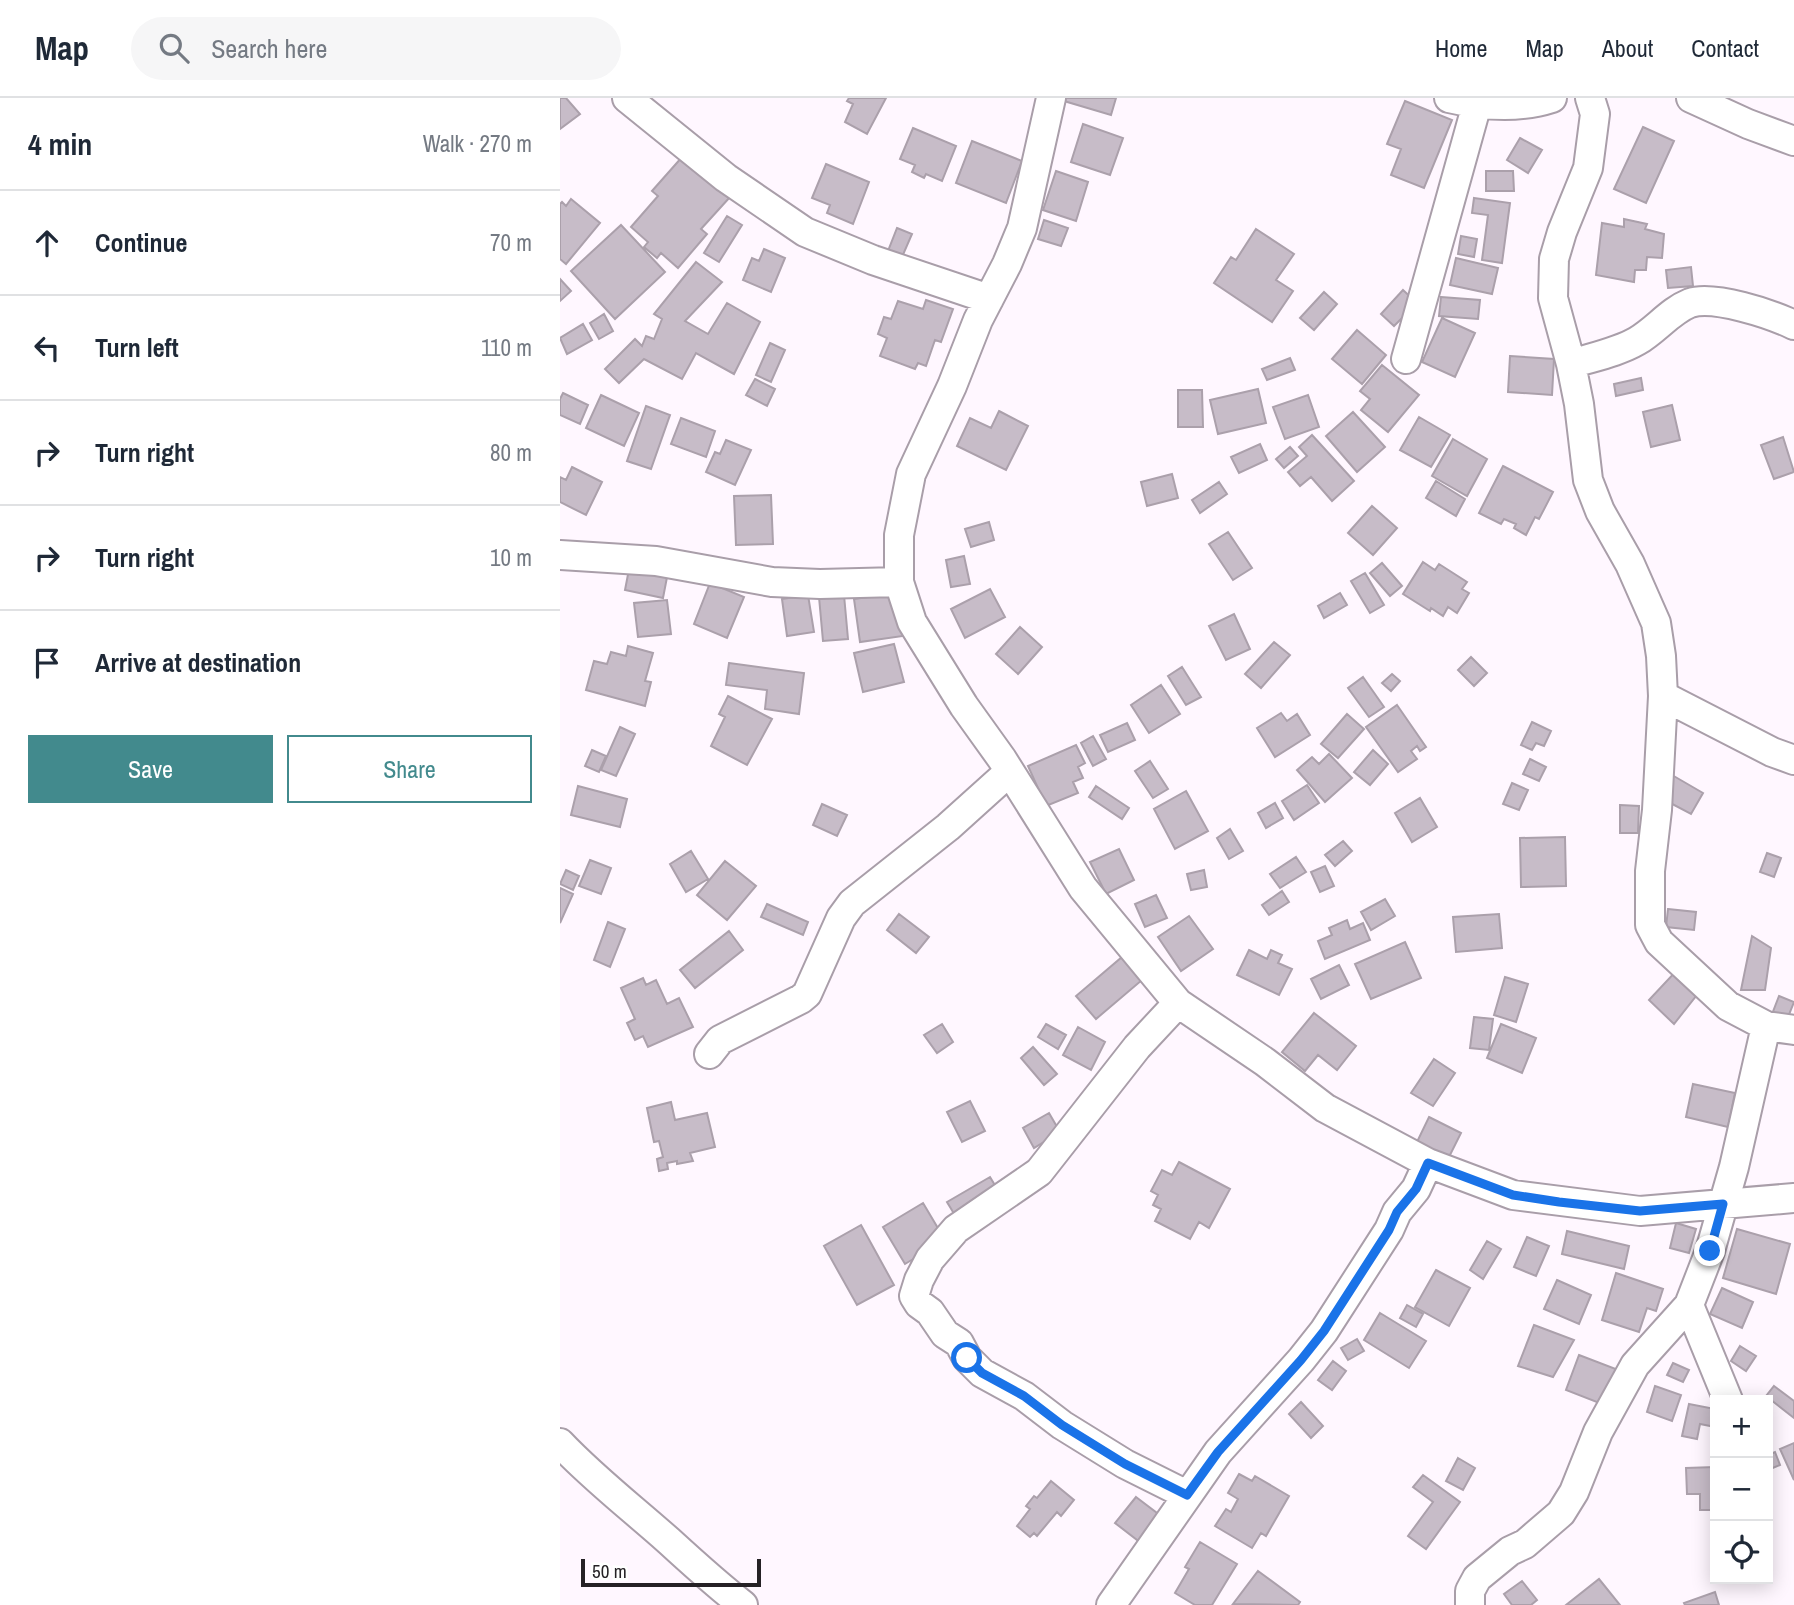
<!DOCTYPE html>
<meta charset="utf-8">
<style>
:root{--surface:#fff;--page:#f6f6f7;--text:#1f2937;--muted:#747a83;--line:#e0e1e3;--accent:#428a8d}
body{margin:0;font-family:"Archivo Narrow",sans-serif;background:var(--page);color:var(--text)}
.controls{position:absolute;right:21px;bottom:21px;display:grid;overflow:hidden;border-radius:0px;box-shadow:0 4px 18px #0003}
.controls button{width:63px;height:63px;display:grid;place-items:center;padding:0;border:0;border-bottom:2px solid var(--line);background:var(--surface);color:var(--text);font:35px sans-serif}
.scale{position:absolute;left:21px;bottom:18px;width:180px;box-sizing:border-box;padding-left:7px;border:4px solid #252125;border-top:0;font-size:19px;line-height:24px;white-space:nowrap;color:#252125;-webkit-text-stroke:5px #fff;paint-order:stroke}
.stop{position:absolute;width:21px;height:21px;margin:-16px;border:5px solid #1a73e8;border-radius:50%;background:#fff}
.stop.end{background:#1a73e8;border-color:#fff;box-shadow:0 2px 7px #0008}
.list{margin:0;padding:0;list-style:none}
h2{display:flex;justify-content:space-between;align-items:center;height:91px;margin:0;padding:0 28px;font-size:30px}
h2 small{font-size:23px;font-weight:400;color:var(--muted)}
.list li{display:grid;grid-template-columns:46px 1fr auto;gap:21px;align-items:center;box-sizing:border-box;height:105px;padding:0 28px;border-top:2px solid var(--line)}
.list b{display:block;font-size:26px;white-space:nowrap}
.list em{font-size:23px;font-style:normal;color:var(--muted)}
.actions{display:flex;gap:14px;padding:21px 28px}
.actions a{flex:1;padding:16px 0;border:2px solid var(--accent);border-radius:0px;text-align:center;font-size:24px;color:var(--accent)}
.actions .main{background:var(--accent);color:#fff}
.icon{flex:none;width:38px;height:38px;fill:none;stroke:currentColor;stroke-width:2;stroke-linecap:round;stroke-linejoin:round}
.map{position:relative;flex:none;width:1234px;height:1507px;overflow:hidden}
header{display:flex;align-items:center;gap:42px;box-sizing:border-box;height:98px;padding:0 35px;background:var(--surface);border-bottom:2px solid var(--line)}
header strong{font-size:33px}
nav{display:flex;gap:38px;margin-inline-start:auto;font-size:24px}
.search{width:490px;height:63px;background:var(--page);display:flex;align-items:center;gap:18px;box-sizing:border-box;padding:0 24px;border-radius:38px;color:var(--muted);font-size:26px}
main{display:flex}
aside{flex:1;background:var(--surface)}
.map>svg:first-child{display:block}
.building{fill:#c7bcc8;stroke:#aba0ab;stroke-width:2}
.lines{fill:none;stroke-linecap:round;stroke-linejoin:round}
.street-casing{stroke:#a99ea9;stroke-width:32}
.street{stroke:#fff;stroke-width:28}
.route{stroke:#1a73e8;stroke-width:9}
</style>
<header>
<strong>Map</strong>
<div class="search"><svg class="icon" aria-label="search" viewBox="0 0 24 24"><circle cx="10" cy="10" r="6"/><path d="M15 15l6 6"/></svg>Search here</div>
<nav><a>Home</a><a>Map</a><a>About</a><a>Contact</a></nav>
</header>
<main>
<aside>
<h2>4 min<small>Walk · 270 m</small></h2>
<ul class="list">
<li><svg class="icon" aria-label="ahead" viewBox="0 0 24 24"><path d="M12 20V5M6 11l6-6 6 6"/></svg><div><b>Continue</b></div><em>70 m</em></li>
<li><svg class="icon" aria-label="left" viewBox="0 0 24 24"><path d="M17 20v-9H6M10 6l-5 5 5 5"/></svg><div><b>Turn left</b></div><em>110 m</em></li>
<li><svg class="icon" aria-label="right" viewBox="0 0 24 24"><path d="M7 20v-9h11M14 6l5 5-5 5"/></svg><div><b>Turn right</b></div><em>80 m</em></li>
<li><svg class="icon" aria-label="right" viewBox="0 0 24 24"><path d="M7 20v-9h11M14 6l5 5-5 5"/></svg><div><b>Turn right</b></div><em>10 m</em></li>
<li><svg class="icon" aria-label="arrive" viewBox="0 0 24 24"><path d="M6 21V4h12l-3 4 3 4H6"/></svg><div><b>Arrive at destination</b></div></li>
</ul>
<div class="actions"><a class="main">Save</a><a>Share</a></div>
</aside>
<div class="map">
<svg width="1234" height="1507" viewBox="0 0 1234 1507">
<rect width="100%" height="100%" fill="#fff7ff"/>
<path class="building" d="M 0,0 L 6,0 L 20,16 L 0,31 Z
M 289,0 L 326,0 L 307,36 L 285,24 L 293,6 L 287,3 Z
M 505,0 L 556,0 L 551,17 L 504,3 Z
M 845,3 L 892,22 L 864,90 L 831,77 L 841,51 L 827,46 Z
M 523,26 L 563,40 L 550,77 L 511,64 Z
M 1083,29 L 1114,43 L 1086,105 L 1054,91 Z
M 353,30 L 396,48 L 382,83 L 366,76 L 364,80 L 352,74 L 355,67 L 340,61 Z
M 960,40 L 982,52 L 968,75 L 947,62 Z
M 412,43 L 462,63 L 446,105 L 396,85 Z
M 123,58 L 170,99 L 141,131 L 147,136 L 118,170 L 101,155 L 97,160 L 84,149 L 88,144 L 71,129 L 98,98 L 92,93 Z
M 266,66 L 309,84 L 293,126 L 267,115 L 270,107 L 252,100 Z
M 496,73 L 528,84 L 516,123 L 483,112 Z
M 926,73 L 953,73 L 954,93 L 926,93 Z
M 914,100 L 950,105 L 942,165 L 922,162 L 928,117 L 912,115 Z
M 11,101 L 40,125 L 6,166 L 0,161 L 0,106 L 2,104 L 6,108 Z
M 167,118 L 182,127 L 159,164 L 144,155 Z
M 1064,121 L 1087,126 L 1085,131 L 1104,136 L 1102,160 L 1087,159 L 1086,172 L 1075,172 L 1074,184 L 1036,177 L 1042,125 L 1064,129 Z
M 484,122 L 508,130 L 501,148 L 478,141 Z
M 61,127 L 105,174 L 55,221 L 11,173 Z
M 337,130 L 352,136 L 342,159 L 328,153 Z
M 696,131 L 734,156 L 716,182 L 733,193 L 712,224 L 654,185 L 671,159 L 676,162 Z
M 901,138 L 917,141 L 914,159 L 898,156 Z
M 204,151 L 225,160 L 211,194 L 183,182 L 192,160 L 199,163 Z
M 896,160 L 938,170 L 932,196 L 890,187 Z
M 136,164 L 162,184 L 125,223 L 148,236 L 167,205 L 200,224 L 174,276 L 136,255 L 122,281 L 84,261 L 59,285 L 45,271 L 75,241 L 82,248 L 86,238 L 94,241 L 102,221 L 94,216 Z
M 1131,169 L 1133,188 L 1108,190 L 1106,172 Z
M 0,181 L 11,193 L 0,203 Z
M 843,192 L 857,205 L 834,228 L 821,216 Z
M 764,194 L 777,206 L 754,232 L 740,220 Z
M 881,199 L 920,202 L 918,221 L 879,218 Z
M 366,202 L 393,211 L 381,244 L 375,242 L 366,268 L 358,265 L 355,271 L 320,258 L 327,240 L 318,236 L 324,219 L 331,221 L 338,203 L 363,211 Z
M 44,216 L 53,233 L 39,241 L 30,225 Z
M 882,220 L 915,235 L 895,279 L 862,264 Z
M 23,226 L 32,242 L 7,256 L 0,240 Z
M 797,232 L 826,257 L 802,286 L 772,261 Z
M 210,245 L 225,252 L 211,284 L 196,277 Z
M 950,258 L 994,261 L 992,297 L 948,294 Z
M 730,260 L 735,272 L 707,282 L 702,271 Z
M 822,267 L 859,297 L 828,334 L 801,312 L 810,301 L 800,293 Z
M 1081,280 L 1083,292 L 1056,298 L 1054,286 Z
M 195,281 L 215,291 L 207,308 L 186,297 Z
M 698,291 L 706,325 L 658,336 L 650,302 Z
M 618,292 L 642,292 L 643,329 L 618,329 Z
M 3,295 L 28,307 L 20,326 L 0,317 L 0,301 Z
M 41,297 L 79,315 L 64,348 L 26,330 Z
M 748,297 L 759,329 L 725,341 L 713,309 Z
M 1112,307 L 1120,342 L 1091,349 L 1083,314 Z
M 86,308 L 110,317 L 91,371 L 67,363 Z
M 439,313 L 468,328 L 446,372 L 397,348 L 410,320 L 431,330 Z
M 793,314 L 825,349 L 797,374 L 766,338 Z
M 859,319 L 890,337 L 871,369 L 840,352 Z
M 121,320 L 155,333 L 146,359 L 111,346 Z
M 752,337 L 794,383 L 772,403 L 751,379 L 740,388 L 728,374 L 747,358 L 739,349 Z
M 1223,339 L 1234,374 L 1214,381 L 1201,347 Z
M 893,341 L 927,361 L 907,398 L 872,378 Z
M 166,342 L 191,352 L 175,387 L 146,374 L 155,354 L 160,356 Z
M 700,346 L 707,362 L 679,375 L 671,359 Z
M 730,349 L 738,358 L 724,370 L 716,361 Z
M 943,368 L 993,394 L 979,421 L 975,419 L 966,437 L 954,430 L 956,426 L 944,421 L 941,426 L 919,415 Z
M 12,369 L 42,384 L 26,417 L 0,404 L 0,379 L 6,382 Z
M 612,376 L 618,400 L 587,408 L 581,384 Z
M 876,383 L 905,401 L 896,418 L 866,400 Z
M 659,384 L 667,396 L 640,415 L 632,402 Z
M 211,397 L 213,446 L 176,447 L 174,398 Z
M 812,408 L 837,430 L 813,457 L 788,435 Z
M 429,424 L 434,442 L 411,449 L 405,431 Z
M 668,434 L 692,470 L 673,482 L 649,446 Z
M 404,458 L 410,486 L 391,489 L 386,462 Z
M 863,464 L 875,472 L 879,466 L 907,484 L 902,491 L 909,495 L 897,515 L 888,509 L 883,518 L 871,510 L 870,513 L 843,496 Z
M 822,465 L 842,488 L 830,498 L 810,475 Z
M 70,466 L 108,474 L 103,500 L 65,492 Z
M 805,475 L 824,507 L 810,515 L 791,483 Z
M 150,485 L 184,499 L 167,540 L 134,526 Z
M 430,491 L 445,519 L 405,540 L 391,511 Z
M 337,495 L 343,538 L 300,544 L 294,501 Z
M 780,495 L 787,507 L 764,520 L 758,508 Z
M 248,497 L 254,534 L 227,538 L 222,501 Z
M 284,497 L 288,541 L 263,543 L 259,499 Z
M 107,502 L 111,536 L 78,539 L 74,505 Z
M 674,516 L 690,551 L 666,562 L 649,528 Z
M 460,529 L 482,549 L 458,576 L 436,556 Z
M 714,544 L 730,557 L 701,590 L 685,576 Z
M 334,546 L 344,584 L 303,594 L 294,555 Z
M 68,548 L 93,555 L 85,583 L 91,584 L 85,608 L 26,592 L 34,563 L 47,566 L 51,554 L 66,558 Z
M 911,559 L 927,575 L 914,588 L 898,572 Z
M 169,565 L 244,575 L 239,616 L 205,611 L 207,592 L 166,587 Z
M 622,569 L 641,599 L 626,607 L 608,578 Z
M 832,576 L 840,583 L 831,593 L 822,585 Z
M 803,579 L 824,609 L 809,619 L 788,590 Z
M 601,587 L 620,616 L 589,635 L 571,607 Z
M 168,598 L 212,621 L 187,667 L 151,648 L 165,619 L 159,616 Z
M 837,607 L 866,649 L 860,653 L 857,648 L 851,653 L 857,661 L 838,674 L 806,629 Z
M 721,615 L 727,623 L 737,616 L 750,637 L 715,659 L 697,630 Z
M 787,616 L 804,631 L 778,660 L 761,646 Z
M 972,624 L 991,633 L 984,648 L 976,645 L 972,652 L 961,647 Z
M 567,625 L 575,642 L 548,654 L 540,637 Z
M 60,629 L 75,636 L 56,678 L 41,672 Z
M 533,638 L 546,661 L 533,668 L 521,645 Z
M 516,647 L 525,665 L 518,669 L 523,680 L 513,684 L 518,695 L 486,708 L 468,668 Z
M 32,652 L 46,658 L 39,674 L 25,668 Z
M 813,652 L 828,666 L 810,687 L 794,674 Z
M 769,656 L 792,680 L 765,704 L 737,672 L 752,659 L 759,666 Z
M 970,661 L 986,669 L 979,683 L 963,676 Z
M 590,663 L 608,691 L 593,700 L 575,673 Z
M 1112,677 L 1143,695 L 1131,716 L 1099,699 Z
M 952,685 L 968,692 L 959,712 L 943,706 Z
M 747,687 L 759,705 L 734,722 L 722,703 Z
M 18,688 L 67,701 L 60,729 L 11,717 Z
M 536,688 L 569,710 L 562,721 L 529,699 Z
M 626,693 L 648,733 L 615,751 L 594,711 Z
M 860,700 L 877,729 L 852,744 L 835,715 Z
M 715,705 L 723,720 L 706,730 L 698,715 Z
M 262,706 L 287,717 L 277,738 L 253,727 Z
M 1060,707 L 1079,708 L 1078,735 L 1060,735 Z
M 670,731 L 683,753 L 669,761 L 657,740 Z
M 1005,739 L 1006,788 L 961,789 L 960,740 Z
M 783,743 L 792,753 L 775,768 L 765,757 Z
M 559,751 L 574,782 L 546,796 L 530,764 Z
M 131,753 L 148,781 L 126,794 L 110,766 Z
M 1207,755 L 1221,760 L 1214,779 L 1200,774 Z
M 736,759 L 746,774 L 720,790 L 710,776 Z
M 30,762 L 51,770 L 41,796 L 19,788 Z
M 165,763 L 196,788 L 167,822 L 137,797 Z
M 765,768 L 774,788 L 760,794 L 751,774 Z
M 6,772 L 19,778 L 13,792 L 0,786 Z
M 644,772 L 647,789 L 631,792 L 627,776 Z
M 0,790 L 13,796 L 0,825 Z
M 722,793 L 729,804 L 709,817 L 702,807 Z
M 596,797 L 607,820 L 585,829 L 575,806 Z
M 825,801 L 835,818 L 811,832 L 801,814 Z
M 207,806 L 248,824 L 243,837 L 201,819 Z
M 1108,811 L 1136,814 L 1134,832 L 1106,829 Z
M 339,816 L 369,839 L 356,855 L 327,832 Z
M 939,816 L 942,850 L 896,854 L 893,819 Z
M 629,818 L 653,851 L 621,873 L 598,839 Z
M 787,822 L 790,831 L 803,825 L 810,842 L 765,861 L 758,843 L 772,837 L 769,830 Z
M 48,824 L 65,831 L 50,869 L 34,862 Z
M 169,833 L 183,852 L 135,890 L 120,872 Z
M 1192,838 L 1211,850 L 1205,892 L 1181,892 Z
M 845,844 L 861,880 L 811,901 L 795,866 Z
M 689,852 L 707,861 L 711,852 L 722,857 L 718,865 L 732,871 L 719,897 L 677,877 Z
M 562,859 L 582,882 L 536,921 L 516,898 Z
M 779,867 L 789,887 L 761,901 L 751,881 Z
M 1118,871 L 1144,888 L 1114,926 L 1089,902 Z
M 945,879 L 968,886 L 956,924 L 934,917 Z
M 83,880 L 86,887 L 96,882 L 107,906 L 119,900 L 133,929 L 88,949 L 83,938 L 75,942 L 67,925 L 75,921 L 61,890 Z
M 1219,898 L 1234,904 L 1224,929 L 1209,924 Z
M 754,915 L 796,948 L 777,972 L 758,957 L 745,973 L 722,954 Z
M 914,919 L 933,921 L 929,952 L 910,950 Z
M 382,926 L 393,944 L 377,955 L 364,937 Z
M 486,926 L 506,937 L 498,951 L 478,939 Z
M 941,926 L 976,940 L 962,975 L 927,960 Z
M 518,929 L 545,944 L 531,972 L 503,957 Z
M 473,949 L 497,976 L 484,987 L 461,960 Z
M 874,961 L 895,975 L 873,1008 L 851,995 Z
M 1133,986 L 1175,995 L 1168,1029 L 1126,1019 Z
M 410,1003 L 425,1033 L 402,1044 L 387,1014 Z
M 111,1004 L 115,1022 L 147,1015 L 155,1049 L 130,1055 L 133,1063 L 117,1066 L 117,1063 L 107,1065 L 108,1071 L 99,1073 L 97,1061 L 103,1059 L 99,1043 L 94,1044 L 87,1010 Z
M 489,1015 L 500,1034 L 474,1050 L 463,1030 Z
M 869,1019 L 901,1035 L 888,1061 L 856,1046 Z
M 619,1064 L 670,1091 L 649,1130 L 639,1124 L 630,1141 L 595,1123 L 601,1111 L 593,1107 L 598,1097 L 591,1093 L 602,1072 L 612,1077 Z
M 430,1079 L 439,1094 L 396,1119 L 387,1104 Z
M 363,1105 L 385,1142 L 345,1166 L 323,1129 Z
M 1116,1125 L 1136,1131 L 1129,1155 L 1110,1150 Z
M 301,1127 L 334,1187 L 297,1207 L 264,1148 Z
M 1177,1131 L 1230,1146 L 1216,1196 L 1163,1180 Z
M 1007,1133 L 1069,1148 L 1064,1171 L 1002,1156 Z
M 967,1139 L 989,1148 L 976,1178 L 954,1169 Z
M 927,1143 L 941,1151 L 923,1181 L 910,1172 Z
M 876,1172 L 910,1190 L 889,1228 L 855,1209 Z
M 1056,1175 L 1103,1191 L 1096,1213 L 1087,1210 L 1079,1234 L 1042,1222 Z
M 997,1182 L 1031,1197 L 1019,1226 L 984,1211 Z
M 1162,1190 L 1193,1204 L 1182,1230 L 1150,1216 Z
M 847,1207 L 863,1216 L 856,1229 L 840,1220 Z
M 820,1215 L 866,1243 L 849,1270 L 804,1242 Z
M 974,1227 L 1014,1242 L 993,1279 L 958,1268 Z
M 797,1241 L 804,1253 L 788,1262 L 781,1250 Z
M 1180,1248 L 1196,1258 L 1186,1273 L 1171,1263 Z
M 1019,1257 L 1061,1273 L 1047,1308 L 1006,1292 Z
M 773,1263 L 786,1273 L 772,1292 L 758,1282 Z
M 1113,1265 L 1129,1272 L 1123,1284 L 1107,1277 Z
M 1095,1288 L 1121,1297 L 1112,1323 L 1087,1314 Z
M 1214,1288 L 1234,1303 L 1234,1320 L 1206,1298 Z
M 741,1304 L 763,1328 L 751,1340 L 729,1316 Z
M 1129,1306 L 1155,1311 L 1155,1329 L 1140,1326 L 1137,1341 L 1122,1338 Z
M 1234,1345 L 1234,1382 L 1220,1351 Z
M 1215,1354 L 1220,1367 L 1208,1372 L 1208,1357 Z
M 898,1360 L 915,1370 L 903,1392 L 886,1383 Z
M 1155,1369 L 1155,1412 L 1140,1412 L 1140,1396 L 1127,1396 L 1126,1370 Z
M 679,1376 L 692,1383 L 695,1378 L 729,1398 L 706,1438 L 701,1435 L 692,1450 L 655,1428 L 666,1411 L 671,1414 L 678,1401 L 668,1395 Z
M 863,1377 L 900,1404 L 866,1451 L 848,1438 L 873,1404 L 853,1389 Z
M 491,1383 L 514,1402 L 501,1418 L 497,1414 L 477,1438 L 474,1435 L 470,1439 L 457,1428 L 470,1411 L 466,1408 L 474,1398 L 477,1400 Z
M 576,1399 L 601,1418 L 581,1445 L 555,1425 Z
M 640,1444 L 677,1466 L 652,1507 L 635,1507 L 615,1495 L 629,1471 L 625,1469 Z
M 698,1473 L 740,1504 L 738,1507 L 673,1506 Z
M 1039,1481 L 1060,1507 L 1006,1507 Z
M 962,1483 L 977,1502 L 971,1507 L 952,1507 L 944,1496 Z
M 1155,1494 L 1159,1507 L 1125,1507 L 1124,1505 Z"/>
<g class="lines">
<defs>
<path id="street" d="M 67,0 L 166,80 L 245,134 L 313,162 L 429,201
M 491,0 L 462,130 L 447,166 L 418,222 L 392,288 L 351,376 L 339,437 L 339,484 L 352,524 L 404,608 L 442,661 L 523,790 L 618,905 L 705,964 L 765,1010 L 868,1065 L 953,1097 L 1080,1113 L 1234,1100
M 889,0 C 923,8 958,11 992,0
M 1030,0 L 1035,16 L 1028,70 L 1002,134 L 994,161 L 993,200 L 1011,266 L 1019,306 L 1028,382 L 1040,413 L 1070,466 L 1096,525 L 1101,558 L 1103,598 L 1097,712 L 1090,773 L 1090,827 L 1099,844 L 1168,908 L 1206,928 L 1234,932
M 1131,0 L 1188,26 L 1234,43
M 846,261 L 917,6
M 1011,266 C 1033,259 1058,254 1077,243 C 1096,232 1110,213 1130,205 C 1154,197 1211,216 1234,227
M 0,457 L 96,463 L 212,484 L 260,486 L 339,484
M 1103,598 L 1212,654 L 1234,662
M 618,905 L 577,949 L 479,1074 L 396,1131 L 370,1161 L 359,1182 L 354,1198 L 359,1206 L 370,1214 L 385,1236 L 399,1245 L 407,1260 L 422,1275 L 464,1298 L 502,1327 L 565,1366 L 627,1397
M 149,956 L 160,942 L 241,901 L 247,896 L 281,820 L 292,805 L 388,729 L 449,674
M 1129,1207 L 1168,1302
M 0,1345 C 34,1381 72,1410 109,1443 C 133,1465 157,1487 183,1507
M 551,1507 L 658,1354 L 741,1262 L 764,1233 L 829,1132 L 837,1114 L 856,1091 L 868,1065
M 910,1507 L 910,1493 L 917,1480 L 950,1453 L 965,1446 L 1001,1415 L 1014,1394 L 1038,1334 L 1075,1267 L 1129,1207 L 1150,1153 L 1174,1069 L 1206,928"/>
</defs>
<use href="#street" class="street-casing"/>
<use href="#street" class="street"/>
</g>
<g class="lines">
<path class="route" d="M 407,1260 L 422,1275 L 464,1298 L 502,1327 L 565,1366 L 627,1397 L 658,1354 L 741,1262 L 764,1233 L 829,1132 L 837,1114 L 856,1091 L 868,1065 L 953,1097 L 999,1104 L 1080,1113 L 1163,1106 L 1150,1153"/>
</g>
</svg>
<div class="controls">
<button>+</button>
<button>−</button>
<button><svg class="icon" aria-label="locate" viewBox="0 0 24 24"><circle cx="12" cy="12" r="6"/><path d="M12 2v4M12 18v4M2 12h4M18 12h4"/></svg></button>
</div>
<div class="scale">50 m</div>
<div class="stop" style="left:407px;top:1260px"></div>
<div class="stop end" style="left:1150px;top:1153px"></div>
</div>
</main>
